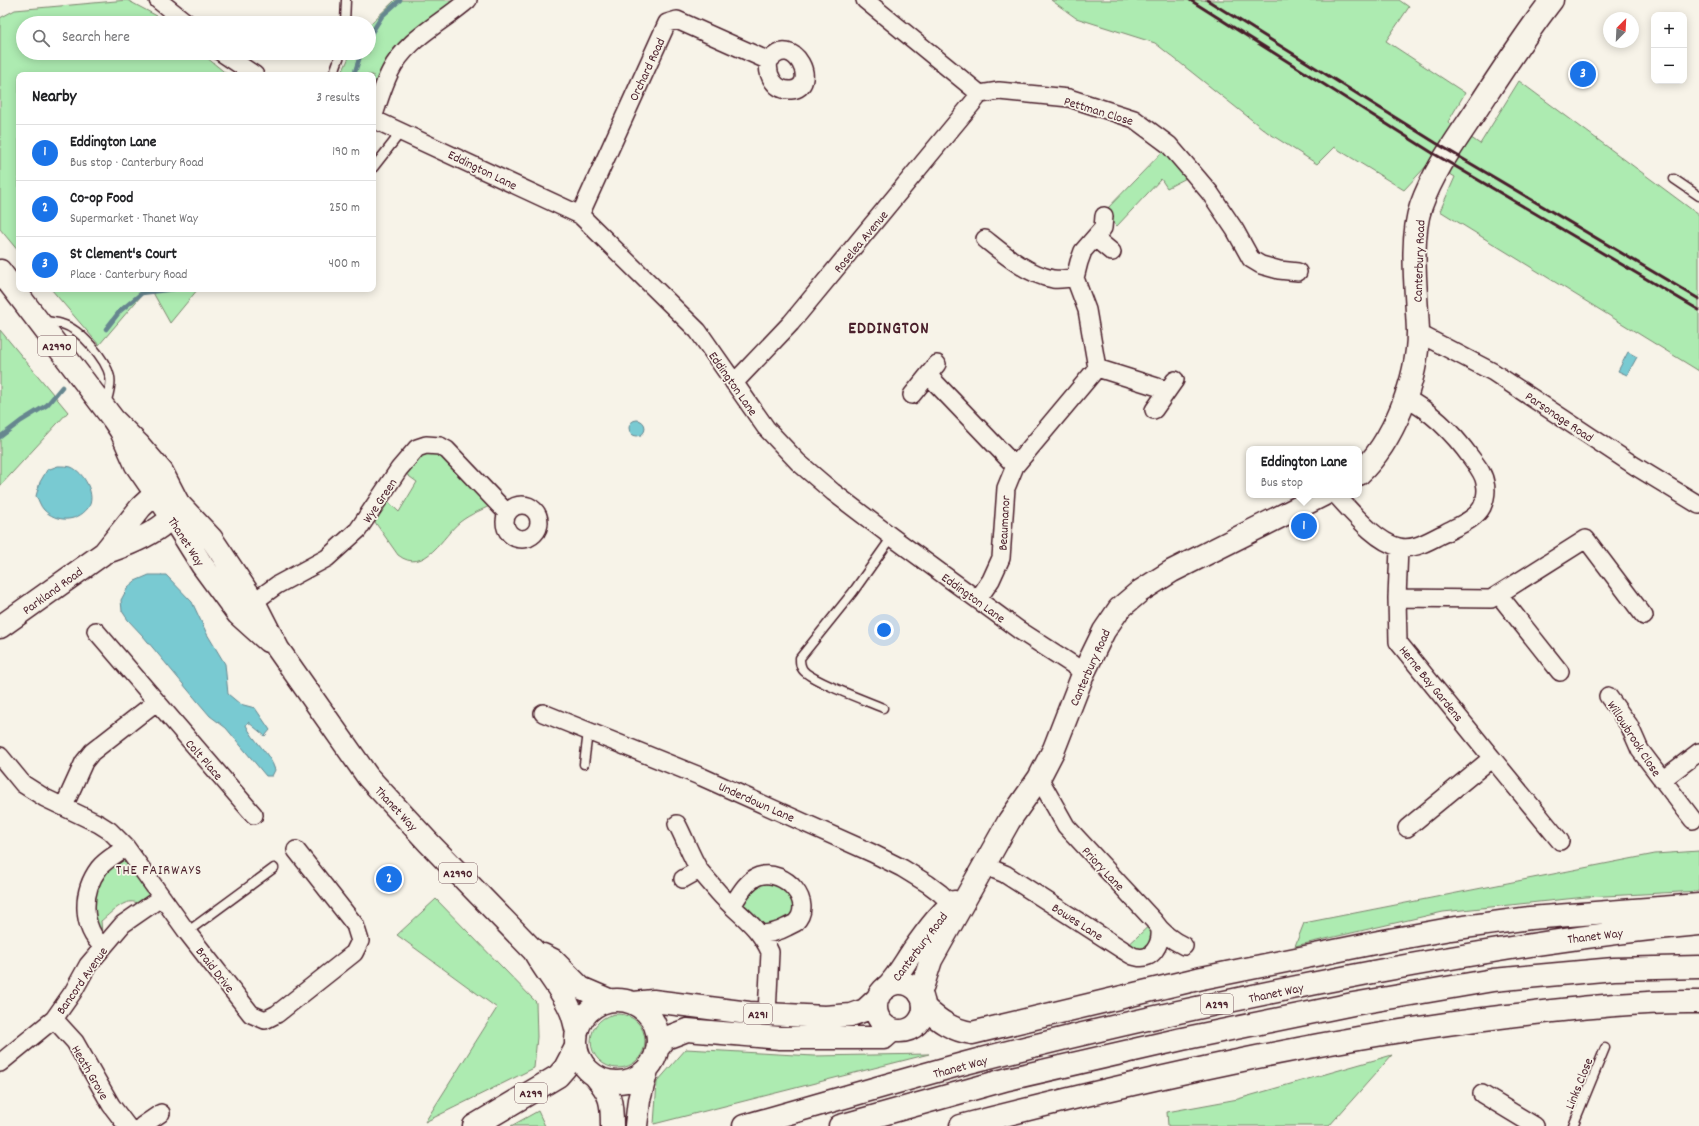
<!DOCTYPE html>
<meta charset="utf-8">
<style>
:root{--surface:#fff;--page:#f6f6f6;--text:#202124;--muted:#757577;--line:#e0e0e0;--accent:#1a73e8}
body{margin:0;font-family:Dekko,sans-serif;background:var(--page);color:var(--text)}
.controls{position:absolute;right:12px;top:12px;display:grid;overflow:hidden;border-radius:8px;box-shadow:0 2px 10px #0003}
.controls button{width:36px;height:36px;display:grid;place-items:center;padding:0;border:0;border-bottom:1px solid var(--line);background:var(--surface);color:var(--text);font:20px sans-serif}
.compass{position:absolute;left:1603px;top:12px;width:36px;height:36px;border-radius:50%;background:var(--surface);box-shadow:0 2px 10px #0003;rotate:24deg}
.you{position:absolute;left:884px;top:630px;width:14px;height:14px;margin:-10px;border:3px solid #fff;border-radius:50%;background:#1a73e8;box-shadow:0 0 0 6px #1a73e833}
.badge{display:grid;place-items:center;width:26px;height:26px;border-radius:50%;background:var(--accent);color:#fff;font-size:13px;font-weight:700}
.pin{position:absolute;translate:-50% -50%;border:2px solid #fff;box-shadow:0 1px 4px #0006}
.popup{position:absolute;left:1246px;top:446px;width:116px;height:52px;box-sizing:border-box;display:grid;place-content:center;border-radius:8px;background:var(--surface);filter:drop-shadow(0 1px 3px #0005);font-size:13px;white-space:nowrap;color:var(--muted)}
.popup b{font-size:15px;color:var(--text)}
.popup::after{content:'';position:absolute;left:50%;top:100%;margin-left:-8px;border:8px solid transparent;border-top-color:var(--surface)}
.list{margin:0;padding:0;list-style:none}
h2{display:flex;justify-content:space-between;align-items:center;height:52px;margin:0;padding:0 16px;font-size:17px}
h2 small{font-size:13px;font-weight:400;color:var(--muted)}
.list li{display:grid;grid-template-columns:26px 1fr auto;gap:12px;align-items:center;box-sizing:border-box;height:56px;padding:0 16px;border-top:1px solid var(--line)}
.list b{display:block;font-size:15px;white-space:nowrap}
.list p{margin:0;font-size:13px;white-space:nowrap;color:var(--muted)}
.list em{font-size:13px;font-style:normal;color:var(--muted)}
.icon{flex:none;width:22px;height:22px;fill:none;stroke:currentColor;stroke-width:2;stroke-linecap:round;stroke-linejoin:round}
.map{position:relative;flex:none;width:1699px;height:1126px;overflow:hidden}
.search{position:absolute;background:var(--surface);box-shadow:0 2px 10px #0003;left:16px;top:16px;width:360px;height:44px;display:flex;align-items:center;gap:10px;box-sizing:border-box;padding:0 14px;border-radius:22px;color:var(--muted);font-size:15px}
.panel{position:absolute;background:var(--surface);box-shadow:0 2px 10px #0003;left:16px;top:72px;width:360px;height:220px;border-radius:8px}
.map>svg:first-child{display:block}
.green{fill:#adebb1;stroke:#7c856e}
.water{fill:#79cad2;stroke:#66868f}
.lines{fill:none;stroke-linecap:round;stroke-linejoin:round}
.stream{stroke:#66868f;stroke-width:4.5}
.lane-casing{stroke:#4a1f2b;stroke-width:11}
.street-casing{stroke:#4a1f2b;stroke-width:20}
.secondary-casing{stroke:#4a1f2b;stroke-width:25}
.primary-casing{stroke:#4a1f2b;stroke-width:25}
.highway-casing{stroke:#4a1f2b;stroke-width:25}
.lane{stroke:#f7f3e8;stroke-width:8}
.street{stroke:#f7f3e8;stroke-width:17}
.secondary{stroke:#f7f3e8;stroke-width:22}
.primary{stroke:#f7f3e8;stroke-width:22}
.highway{stroke:#f7f3e8;stroke-width:22}
.rail{stroke:#4a1f2b;stroke-width:3}
.labels{text-anchor:middle;stroke-width:3.5;stroke-linejoin:round;paint-order:stroke}
.shield{fill:#f7f3e8;stroke:#7e5f64;stroke-width:1}
.shield-label{font-size:12px;font-weight:bold;fill:#4a1f2b}
.street-label{font-size:13px;fill:#4a1f2b;stroke:#f7f3e8}
.neighbourhood-label{font-size:14px;letter-spacing:1px;fill:#4a1f2b;stroke:#f7f3e8}
.district-label{font-size:17px;font-weight:bold;letter-spacing:1px;fill:#4a1f2b;stroke:#f7f3e8}
</style>
<div class="map">
<svg width="1699" height="1126" viewBox="0 0 1699 1126">
<rect width="100%" height="100%" fill="#f7f3e8"/>
<filter id="ink" filterUnits="userSpaceOnUse"><feTurbulence type="fractalNoise" baseFrequency=".025" numOctaves="2"/><feDisplacementMap in="SourceGraphic" scale="8" xChannelSelector="R" yChannelSelector="G"/><feConvolveMatrix kernelMatrix="1 2 1 2 8 2 1 2 1" color-interpolation-filters="sRGB"/></filter>
<g filter="url(#ink)">
<path class="green" d="M 127,0 L 157,16 L 165,23 L 23,23 L 23,53 L 201,53 L 228,75 L 19,75 L 19,252 L 0,229 L 0,18 L 15,10 Z
M 395,0 L 468,0 L 420,36 L 373,118 L 373,75 L 341,75 L 351,53 L 369,53 L 369,25 Z
M 1051,0 L 1399,0 L 1409,7 L 1386,41 L 1465,93 L 1448,122 L 1480,144 L 1519,81 L 1699,215 L 1699,371 L 1440,211 L 1455,177 L 1430,162 L 1404,190 L 1334,147 L 1317,164 L 1267,132 L 1155,43 L 1076,18 Z
M 1169,145 L 1194,174 L 1167,188 L 1161,179 L 1117,226 L 1104,216 L 1103,213 Z
M 51,289 L 147,289 L 99,345 Z
M 151,289 L 198,289 L 170,323 Z
M 0,330 L 68,412 L 0,486 Z
M 440,446 L 496,503 C 484,509 470,514 460,522 C 443,535 425,576 398,555 L 370,515 L 382,496 L 399,512 L 417,482 L 399,469 L 410,455 Z
M 126,847 L 162,897 L 144,909 C 142,907 139,904 137,903 C 125,897 110,914 101,921 L 103,947 L 87,892 Z
M 1699,851 L 1699,891 L 1586,897 L 1443,912 L 1295,946 L 1304,923 L 1655,854 Z
M 785,879 L 800,912 L 768,934 L 740,912 L 747,885 Z
M 436,899 L 536,1002 L 537,1037 L 534,1068 L 425,1122 L 497,1008 L 397,935 Z
M 1154,921 L 1153,953 L 1123,950 Z
M591 1041a27 27 0 1 1 54 0a27 27 0 1 1-54 0Z
M 686,1049 L 814,1056 L 929,1054 L 654,1124 L 657,1082 Z
M 1392,1055 L 1329,1126 L 1168,1126 L 1167,1112 L 1238,1099 Z
M 538,1111 L 545,1126 L 511,1126 Z"/>
<path class="water" d="M 1628,352 L 1637,357 L 1627,375 L 1618,371 Z
M629 428a8 8 0 1 1 16 0a8 8 0 1 1-16 0Z
M 58,466 C 62,466 67,466 71,467 C 84,472 97,496 88,508 C 76,523 56,522 44,510 C 40,506 39,500 36,496 L 40,482 L 47,470 Z
M 149,575 L 166,575 L 192,602 L 207,634 L 225,664 L 228,694 L 240,704 L 255,708 L 270,730 L 265,736 L 248,722 L 246,725 C 253,741 270,753 275,770 L 272,776 L 266,776 L 226,728 L 210,716 L 198,702 L 143,636 L 128,620 L 122,611 L 121,600 L 128,587 L 135,581 Z"/>
<g class="lines">
<path class="stream" d="M 369,37 L 382,16 L 400,0
M 354,75 L 361,53
M 106,329 L 120,311 L 142,293 L 174,289
M 0,437 L 21,421 L 47,405 L 62,387"/>
<defs>
<path id="lane" d="M 345,23 L 346,0
M 333,75 L 341,53
M 373,168 L 402,131
M 1674,179 L 1699,196
M 43,320 C 49,322 56,322 62,324 C 80,329 106,359 110,377 C 112,385 108,396 106,404
M 883,708 C 867,701 811,681 803,670 C 800,666 800,663 800,658 L 853,592 L 892,537
M 584,764 L 588,732
M 187,932 L 274,868
M 1573,1126 L 1605,1048"/>
<path id="street" d="M 158,0 L 187,23
M 865,0 L 980,94 L 999,91 L 1069,98 L 1134,119 L 1169,145 L 1194,174 L 1210,193 L 1235,230 L 1251,259 L 1261,265 L 1279,270 L 1298,272
M 222,53 L 255,75
M 373,118 C 378,103 383,86 390,72 C 406,39 442,23 468,0
M 373,119 L 580,215 L 698,331 L 766,428 L 798,462 L 833,492 L 892,537 L 1019,630 L 1084,672
M 580,215 L 667,23 L 677,20 L 769,61 C 794,30 821,88 791,90 C 775,91 766,75 769,61
M 1095,238 L 1112,252
M 985,239 C 1005,255 1027,274 1053,279 C 1060,280 1068,278 1075,278
M 1418,333 L 1493,372 L 1635,466 L 1699,505
M 1097,368 L 1167,390
M 928,375 L 1015,466
M 734,383 L 791,323 L 980,94
M 912,395 L 937,364
M 1154,410 L 1175,380
M 1336,495 C 1352,512 1376,542 1399,547 C 1415,551 1431,539 1445,533 C 1457,526 1475,520 1482,507 C 1485,500 1487,490 1485,483 C 1484,474 1477,466 1472,459 C 1454,434 1433,412 1405,398
M505 522a17 17 0 1 1 34 0a17 17 0 1 1-34 0Z
M 1399,548 L 1397,598 L 1491,599 L 1586,539 L 1644,616
M 1499,595 L 1560,672
M 1397,598 L 1398,642 L 1492,758 L 1407,828
M 978,599 L 991,580 L 1001,558 L 1006,488 L 1015,466 L 1097,368 L 1087,310 L 1075,278 L 1079,262 L 1083,251 L 1103,228 L 1104,216
M 244,609 L 277,585 L 327,558 L 358,530 L 399,469 L 417,448 L 426,445 L 440,446 L 447,450 L 507,513
M 96,631 L 254,815
M 1608,696 L 1629,725 L 1640,750 L 1693,820
M 543,713 L 702,777 L 872,853 L 902,868 L 928,884 L 940,893 L 959,911
M 0,756 L 23,784 L 45,798 L 99,824 L 110,831 L 126,847 L 187,932 L 251,1014 L 265,1020 L 277,1014 L 354,953 L 360,941 L 355,925 L 296,850
M 1492,758 L 1560,841
M 1039,778 L 1066,826 L 1154,921 C 1162,933 1171,940 1184,946
M 1662,780 L 1699,752
M 64,806 L 84,762 L 92,752 L 156,702
M 677,824 C 685,839 691,857 700,871 C 706,878 712,885 718,892 C 736,913 758,924 770,952 L 767,1014
M 983,865 L 1005,874 L 1123,950 C 1127,952 1132,957 1137,957 C 1153,961 1161,943 1160,931
M 683,879 L 699,870
M 732,906 C 739,895 747,880 759,876 C 785,868 816,903 795,923 C 793,924 789,926 787,927 C 778,932 770,934 760,934
M 103,947 C 81,927 81,892 99,868 C 106,859 117,854 126,847
M 54,1019 L 75,1042 L 111,1105 L 127,1126
M 0,1063 L 54,1019 L 73,992 L 88,965 L 123,924 L 162,897
M 1482,1094 L 1535,1126
M 142,1126 L 161,1113"/>
<path id="secondary" d="M 1359,474 C 1393,442 1418,380 1418,332 C 1417,295 1409,241 1421,206 C 1433,172 1455,142 1475,112 C 1500,74 1524,36 1552,0
M 104,553 C 125,546 175,528 178,503
M 0,627 L 104,553 L 141,507 L 155,494 L 163,492 L 172,495
M 886,988 C 897,977 904,964 912,952 C 924,935 938,915 954,902
M 920,994 L 931,960 L 1009,821 L 1039,778 L 1054,749 L 1084,672 L 1104,631 L 1119,609 L 1139,592 L 1172,571 L 1323,495"/>
<path id="primary" d="M 0,271 L 113,419 L 121,431 L 136,465 L 172,517 L 202,565 L 238,614 L 268,641
M 113,419 L 138,444 L 162,472 L 178,503 L 211,538 L 254,602 L 278,649 L 368,777 L 428,842 L 534,951 C 545,972 562,989 571,1011 C 574,1018 575,1025 577,1032
M 543,955 L 553,960 L 581,988 L 609,1000
M876 1007a24 24 0 1 1 48 0a24 24 0 1 1-48 0Z
M576 1041a41 41 0 1 1 82 0a41 41 0 1 1-82 0Z
M 634,1003 L 653,1001 L 749,1013 L 825,1017 L 851,1015 L 865,1010 L 878,998
M 658,1048 L 666,1038 L 687,1030 L 780,1038 L 884,1038 L 893,1030
M 596,1077 C 611,1095 612,1102 612,1126
M 636,1126 L 639,1100 L 647,1070"/>
<path id="highway" d="M 924,1007 C 939,1021 952,1030 972,1033 L 1202,978 L 1384,941 L 1450,929 L 1530,918 L 1699,905
M 474,1126 L 558,1076 L 565,1068 L 576,1047
M 744,1126 C 818,1105 892,1083 966,1063 C 1100,1028 1237,998 1373,972 C 1482,952 1589,934 1699,924
M 840,1126 L 1008,1079 L 1182,1039 L 1353,1004 L 1493,980 L 1614,969 L 1699,967
M 961,1126 C 1141,1080 1323,1038 1508,1016 C 1571,1009 1635,1001 1699,1002"/>
</defs>
<use href="#lane" class="lane-casing"/>
<use href="#street" class="street-casing"/>
<use href="#secondary" class="secondary-casing"/>
<use href="#primary" class="primary-casing"/>
<use href="#highway" class="highway-casing"/>
<use href="#lane" class="lane"/>
<use href="#street" class="street"/>
<use href="#secondary" class="secondary"/>
<use href="#primary" class="primary"/>
<use href="#highway" class="highway"/>
<path class="rail" d="M 1190,0 L 1431,152 L 1699,310
M 1207,0 L 1436,143 L 1699,299"/>
</g>
</g>
<g class="labels">
<g class="shield">
<rect x="38" y="336" width="38" height="20" rx="3"/>
<rect x="439" y="863" width="38" height="20" rx="3"/>
<rect x="1201" y="994" width="32" height="20" rx="3"/>
<rect x="744" y="1004" width="28" height="20" rx="3"/>
<rect x="515" y="1083" width="32" height="20" rx="3"/>
</g>
<g class="shield-label">
<text x="57" y="350">A2990</text>
<text x="458" y="877">A2990</text>
<text x="1217" y="1008">A299</text>
<text x="758" y="1018">A291</text>
<text x="531" y="1097">A299</text>
</g>
<g class="street-label">
<text transform="translate(646 69) rotate(-65)" y="5">Orchard Road</text>
<text transform="translate(1099 110) rotate(17)" y="5">Pettman Close</text>
<text transform="translate(483 169) rotate(26)" y="5">Eddington Lane</text>
<text transform="translate(860 241) rotate(-50)" y="5">Roselea Avenue</text>
<text transform="translate(1418 261) rotate(-88)" y="5">Canterbury Road</text>
<text transform="translate(734 383) rotate(55)" y="5">Eddington Lane</text>
<text transform="translate(1560 416) rotate(34)" y="5">Parsonage Road</text>
<text transform="translate(379 500) rotate(-56)" y="5">Wye Green</text>
<text transform="translate(1003 523) rotate(-87)" y="5">Beaumanor</text>
<text transform="translate(187 541) rotate(57)" y="5">Thanet Way</text>
<text transform="translate(52 590) rotate(-36)" y="5">Parkland Road</text>
<text transform="translate(974 597) rotate(36)" y="5">Eddington Lane</text>
<text transform="translate(1089 667) rotate(-66)" y="5">Canterbury Road</text>
<text transform="translate(1432 683) rotate(51)" y="5">Herne Bay Gardens</text>
<text transform="translate(1635 738) rotate(57)" y="5">Willowbrook Close</text>
<text transform="translate(205 759) rotate(49)" y="5">Colt Place</text>
<text transform="translate(757 801) rotate(24)" y="5">Underdown Lane</text>
<text transform="translate(397 808) rotate(47)" y="5">Thanet Way</text>
<text transform="translate(1104 868) rotate(47)" y="5">Priory Lane</text>
<text transform="translate(1078 921) rotate(33)" y="5">Bowes Lane</text>
<text transform="translate(1595 935) rotate(-7)" y="5">Thanet Way</text>
<text transform="translate(919 946) rotate(-53)" y="5">Canterbury Road</text>
<text transform="translate(216 969) rotate(52)" y="5">Braid Drive</text>
<text transform="translate(81 980) rotate(-55)" y="5">Bancord Avenue</text>
<text transform="translate(1276 992) rotate(-12)" y="5">Thanet Way</text>
<text transform="translate(960 1066) rotate(-15)" y="5">Thanet Way</text>
<text transform="translate(91 1072) rotate(60)" y="5">Heath Grove</text>
<text transform="translate(1578 1083) rotate(-68)" y="5">Links Close</text>
</g>
<g class="neighbourhood-label">
<text x="159" y="874">THE FAIRWAYS</text>
</g>
<g class="district-label">
<text x="889" y="333">EDDINGTON</text>
</g>
</g>
</svg>
<div class="controls">
<button>+</button>
<button>−</button>
</div>
<svg class="compass" viewBox="-18 -18 36 36"><path d="M0-13l5 13h-10z" fill="#e53935"/><path d="M0 13l5-13h-10z" fill="#757577"/></svg>
<div class="you"></div>
<div class="pin badge" style="left:1304px;top:526px">1</div>
<div class="popup"><b>Eddington Lane</b>Bus stop</div>
<div class="pin badge" style="left:389px;top:879px">2</div>
<div class="pin badge" style="left:1583px;top:74px">3</div>
<div class="search"><svg class="icon" aria-label="search" viewBox="0 0 24 24"><circle cx="10" cy="10" r="6"/><path d="M15 15l6 6"/></svg>Search here</div>
<section class="panel">
<h2>Nearby<small>3 results</small></h2>
<ul class="list">
<li><span class="badge">1</span><div><b>Eddington Lane</b><p>Bus stop · Canterbury Road</p></div><em>190 m</em></li>
<li><span class="badge">2</span><div><b>Co-op Food</b><p>Supermarket · Thanet Way</p></div><em>250 m</em></li>
<li><span class="badge">3</span><div><b>St Clement's Court</b><p>Place · Canterbury Road</p></div><em>400 m</em></li>
</ul>
</section>
</div>
